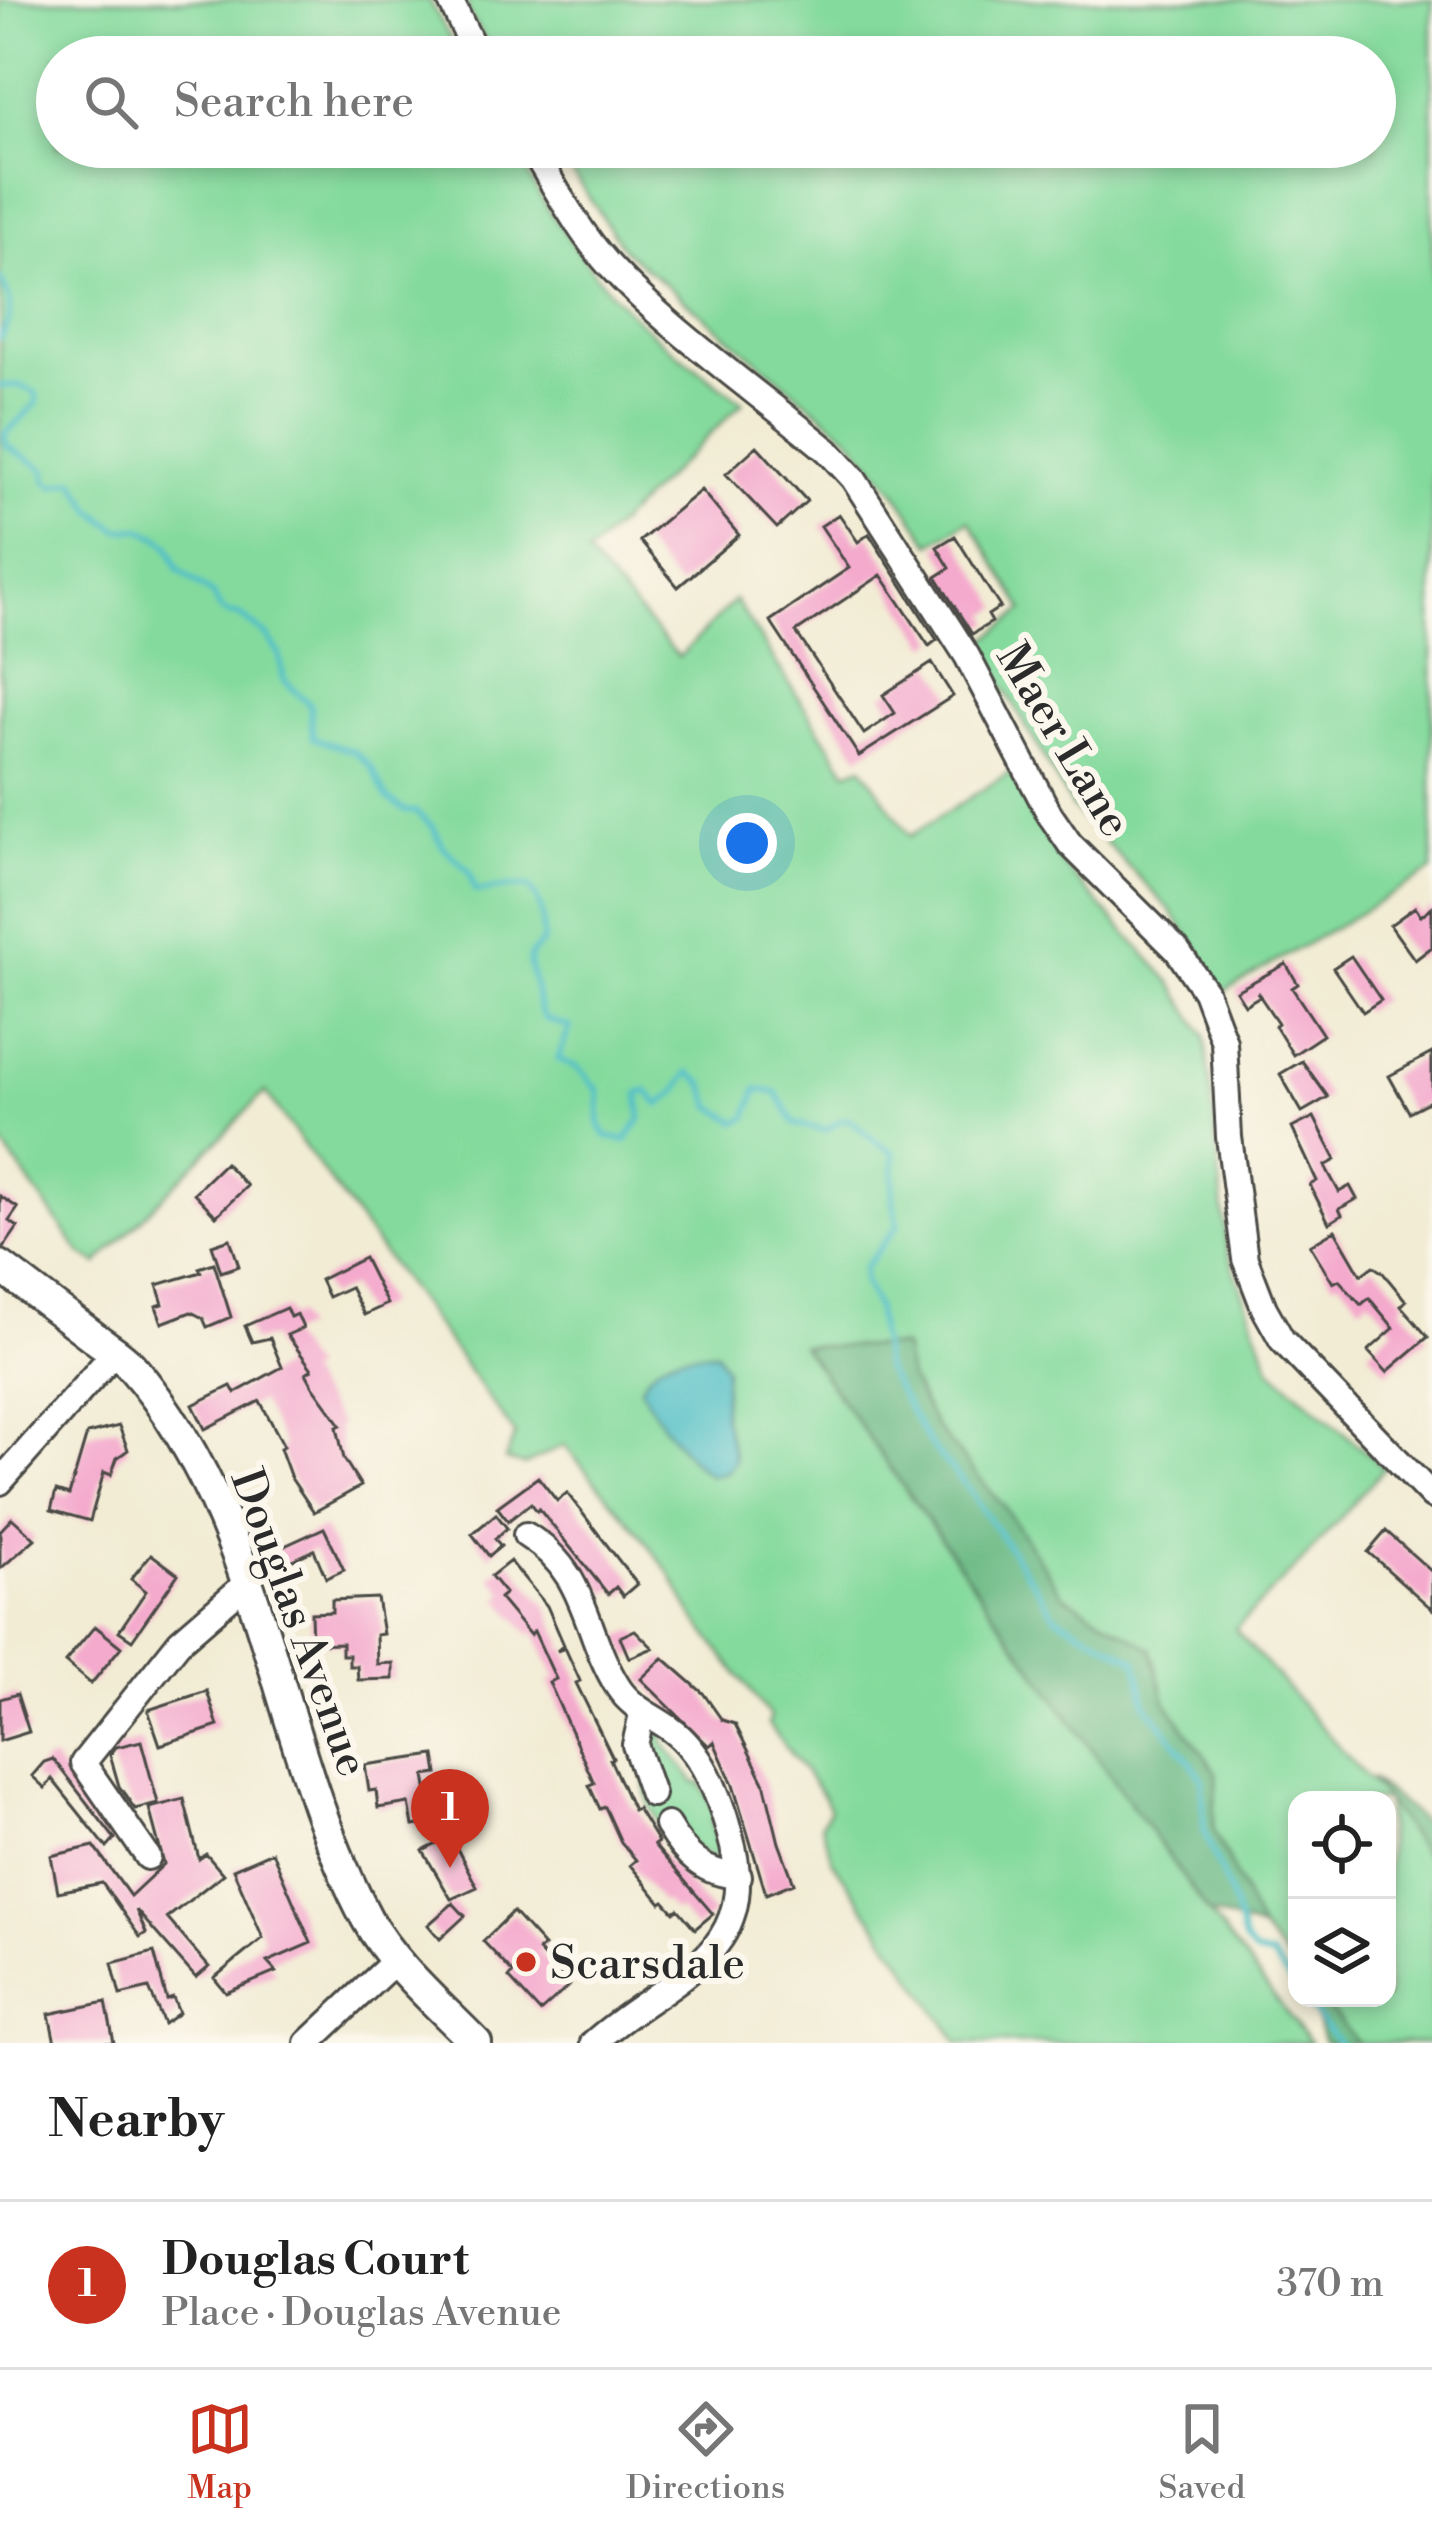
<!DOCTYPE html>
<meta charset="utf-8">
<style>
:root{--surface:#fff;--page:#f6f6f6;--text:#222;--muted:#767676;--line:#e0e0e0;--accent:#c8321e}
body{margin:0;font-family:"Libre Bodoni",serif;background:var(--page);color:var(--text)}
.controls{position:absolute;right:36px;bottom:36px;display:grid;overflow:hidden;border-radius:24px;box-shadow:0 6px 18px #0003}
.controls button{width:108px;height:108px;display:grid;place-items:center;padding:0;border:0;border-bottom:3px solid var(--line);background:var(--surface);color:var(--text);font:60px sans-serif}
.you{position:absolute;left:747px;top:843px;width:42px;height:42px;margin:-30px;border:9px solid #fff;border-radius:50%;background:#1a73e8;box-shadow:0 0 0 18px #1a73e833}
.badge{display:grid;place-items:center;width:78px;height:78px;border-radius:50%;background:var(--accent);color:#fff;font-size:39px;font-weight:700}
.pin{position:absolute;translate:-50% -99px;filter:drop-shadow(0 3px 6px #0008)}
.pin::after{content:'';position:absolute;top:63px;width:42px;height:36px;background:inherit;clip-path:polygon(0 0,100% 0,50% 100%)}
.list{margin:0;padding:0;list-style:none}
h2{display:flex;justify-content:space-between;align-items:center;height:156px;margin:0;padding:0 48px;font-size:51px}
h2 small{font-size:39px;font-weight:400;color:var(--muted)}
.list li{display:grid;grid-template-columns:78px 1fr auto;gap:36px;align-items:center;box-sizing:border-box;height:168px;padding:0 48px;border-top:3px solid var(--line)}
.list b{display:block;font-size:45px;white-space:nowrap}
.list p{margin:0;font-size:39px;white-space:nowrap;color:var(--muted)}
.list em{font-size:39px;font-style:normal;color:var(--muted)}
.icon{flex:none;width:66px;height:66px;fill:none;stroke:currentColor;stroke-width:2;stroke-linecap:round;stroke-linejoin:round}
.map{position:relative;flex:none;width:1432px;height:2043px;overflow:hidden}
.search{position:absolute;background:var(--surface);box-shadow:0 6px 18px #0003;left:36px;right:36px;top:36px;height:132px;display:flex;align-items:center;gap:30px;box-sizing:border-box;padding:0 42px;border-radius:66px;color:var(--muted);font-size:45px}
.sheet{height:324px;background:var(--surface)}
nav{display:flex;justify-content:space-around;align-items:center;box-sizing:border-box;height:168px;border-top:3px solid var(--line);background:var(--surface);font-size:33px;color:var(--muted)}
nav a{display:grid;justify-items:center;gap:6px}
nav .on{color:var(--accent)}
.map>svg:first-child{display:block}
.green{fill:#84da9d;stroke:#588264;stroke-width:3}
.forest{fill:#6bba84;stroke:#4b7258;stroke-width:3}
.water{fill:#52c0c6;stroke:#3e7678;stroke-width:3}
.lines{fill:none;stroke-linecap:round;stroke-linejoin:round}
.stream{stroke:#52c0c6;stroke-width:6}
.building{fill:#f4aacd}
.minor-casing{stroke:#494844;stroke-width:30}
.tertiary-casing{stroke:#494844;stroke-width:36}
.minor{stroke:#fff;stroke-width:24}
.tertiary{stroke:#fff;stroke-width:30}
.poi-dot{fill:#c8321e;stroke:#fbf7ec;stroke-width:4.5}
.labels{text-anchor:middle;stroke-width:12;stroke-linejoin:round;paint-order:stroke}
.street-label{font-size:45px;fill:#2b2b2b;stroke:#fbf7ec}
.poi-label{font-size:45px;fill:#2b2b2b;stroke:#fbf7ec;text-anchor:start}
</style>
<div class="map">
<svg width="1432" height="2043" viewBox="0 0 1432 2043">
<rect width="100%" height="100%" fill="#fbf7ec"/>
<filter id="ink" filterUnits="userSpaceOnUse"><feTurbulence type="fractalNoise" baseFrequency=".00833" numOctaves="2"/><feDisplacementMap in="SourceGraphic" scale="24" xChannelSelector="R" yChannelSelector="G"/><feConvolveMatrix kernelMatrix="1 2 1 2 8 2 1 2 1" color-interpolation-filters="sRGB"/></filter>
<filter id="wash" filterUnits="userSpaceOnUse"><feTurbulence type="fractalNoise" baseFrequency=".004" numOctaves="4" result="noise"/><feDisplacementMap in="SourceGraphic" scale="48" xChannelSelector="R" yChannelSelector="G"/><feGaussianBlur stdDeviation="2.7" result="paint"/><feColorMatrix in="noise" values="0 0 0 0 0 0 0 0 0 0 0 0 0 0 0 0 0 1.4 0 .05"/><feComposite in="paint" operator="in"/></filter>
<g filter="url(#wash)">
<rect width="100%" height="100%" fill="#f2ecd4"/>
<path class="green" d="M 0,0 L 429,0 L 461,57 L 57,57 L 57,147 L 512,147 C 548,214 595,283 653,334 C 681,358 713,380 743,402 L 587,555 L 679,657 L 735,600 L 847,772 L 862,766 L 910,836 L 1010,772 L 1062,864 L 1171,982 L 1205,1036 L 1227,1250 L 1271,1369 L 1384,1468 L 1303,1560 L 1235,1629 L 1386,1800 L 1297,1800 L 1297,1972 L 1261,1930 L 1241,1891 L 1213,1828 L 1217,1773 L 1166,1702 L 1152,1650 L 1063,1595 L 1004,1507 L 935,1426 L 909,1377 L 903,1347 L 803,1347 L 1209,1913 L 1310,2043 L 959,2043 L 832,1860 L 821,1824 L 830,1809 L 823,1796 L 768,1724 L 771,1718 L 693,1616 L 669,1572 L 638,1531 L 564,1445 L 525,1465 L 505,1460 L 515,1434 L 265,1092 L 97,1264 L 81,1254 L 0,1141 Z
M 466,0 L 1432,0 L 1432,871 L 1220,994 L 1198,950 L 1170,910 L 1072,807 L 980,645 L 1024,610 L 969,520 L 931,544 L 895,491 L 851,438 L 625,251 L 555,147 L 1375,147 L 1375,57 L 496,57 L 470,15 Z
M 647,1728 L 663,1732 L 664,1743 L 695,1783 L 701,1783 L 716,1814 L 711,1821 L 719,1855 L 726,1859 L 721,1863 C 702,1851 670,1838 658,1821 C 641,1797 642,1755 647,1728 Z
M 1387,1802 L 1432,1865 L 1432,2043 L 1358,2043 L 1319,1998 L 1387,1998 Z"/>
<path class="forest" d="M 803,1346 L 903,1347 L 909,1377 L 935,1426 L 1004,1507 L 1063,1595 L 1152,1649 L 1166,1702 L 1217,1773 L 1213,1828 L 1261,1930 L 1209,1913 Z
M 1370,1778 L 1432,1828 L 1432,1865 Z
M 1309,1998 L 1319,1998 L 1358,2043 L 1324,2043 Z"/>
<path class="water" d="M 716,1352 L 725,1367 L 723,1415 L 735,1460 L 728,1471 L 712,1476 C 691,1467 649,1408 641,1387 C 657,1355 683,1353 716,1352 Z"/>
<g class="lines">
<path class="stream" d="M 0,279 C 13,301 15,314 0,337
M 0,386 L 18,385 L 36,393 L 37,403 L 4,435 L 7,446 L 46,470 L 47,481 L 54,486 L 74,480 L 92,510 L 119,530 L 140,529 L 160,538 L 169,546 L 178,569 L 214,596 L 219,607 L 228,614 L 239,615 L 266,635 L 279,653 L 284,680 L 310,705 L 313,738 L 355,752 L 371,767 L 387,798 L 406,811 L 416,812 L 433,827 L 444,848 L 469,871 L 475,891 C 493,891 512,884 529,887 C 544,906 542,919 543,942 L 531,954 L 529,963 L 540,1011 L 545,1019 L 570,1027 L 558,1059 L 577,1067 L 599,1091 L 600,1126 L 606,1136 L 626,1141 L 641,1118 L 639,1093 L 647,1091 L 660,1105 L 677,1091 L 689,1072 L 704,1084 L 712,1106 L 737,1122 L 747,1118 L 757,1089 L 777,1093 L 795,1124 L 827,1130 C 850,1112 849,1119 868,1135 C 874,1142 886,1147 894,1153 L 893,1199 L 898,1225 L 864,1268 L 864,1282 L 876,1308 L 884,1367 L 930,1445 L 966,1486 L 1056,1616 L 1136,1660 L 1146,1704 L 1202,1777 L 1204,1830 L 1234,1905 L 1244,1941 L 1254,1953 L 1272,1957 L 1297,1991
M 1302,1998 L 1339,2043"/>
</g>
<g id="blocks">
<path class="building" d="M 757,446 L 807,501 L 777,528 L 726,474 Z
M 701,490 L 739,535 L 678,587 L 640,541 Z
M 839,514 L 858,542 L 869,534 L 937,640 L 929,646 L 881,575 L 796,632 L 864,734 L 895,713 L 883,695 L 932,663 L 953,696 L 859,756 L 770,621 L 849,568 L 821,526 Z
M 955,536 L 1000,607 L 988,615 L 992,622 L 972,634 L 936,577 L 950,568 L 937,547 Z
M 1415,907 L 1421,916 L 1432,907 L 1432,947 L 1415,960 L 1390,925 Z
M 1351,956 L 1381,1000 L 1363,1012 L 1333,968 Z
M 1286,964 L 1298,984 L 1292,988 L 1323,1035 L 1293,1055 L 1275,1026 L 1278,1023 L 1257,992 L 1260,996 L 1245,1005 L 1236,991 Z
M 1432,1053 L 1432,1100 L 1409,1112 L 1389,1076 Z
M 1302,1061 L 1328,1097 L 1302,1112 L 1280,1074 Z
M 1314,1117 L 1336,1160 L 1325,1166 L 1339,1192 L 1350,1186 L 1357,1199 L 1339,1209 L 1342,1215 L 1329,1223 L 1310,1185 L 1317,1181 L 1292,1128 Z
M 225,1163 L 247,1186 L 216,1216 L 194,1193 Z
M 0,1196 L 18,1208 L 9,1221 L 18,1227 L 4,1247 L 0,1247 Z
M 1335,1230 L 1361,1275 L 1373,1266 L 1383,1273 L 1406,1301 L 1401,1306 L 1428,1337 L 1387,1372 L 1368,1351 L 1394,1328 L 1369,1298 L 1361,1305 L 1339,1280 L 1333,1283 L 1310,1245 Z
M 230,1239 L 239,1266 L 221,1272 L 212,1245 Z
M 364,1258 L 387,1304 L 364,1315 L 350,1287 L 328,1297 L 320,1280 Z
M 214,1263 L 231,1317 L 207,1327 L 203,1318 L 191,1312 L 162,1323 L 156,1306 L 163,1304 L 157,1285 L 201,1272 L 199,1268 Z
M 286,1308 L 290,1317 L 297,1314 L 303,1328 L 287,1335 L 312,1369 L 306,1373 L 313,1386 L 341,1425 L 337,1427 L 344,1459 L 361,1486 L 314,1512 L 291,1478 L 280,1448 L 284,1446 L 260,1401 L 205,1429 L 193,1405 L 231,1386 L 235,1393 L 282,1367 L 270,1338 L 252,1342 L 245,1326 Z
M 119,1426 L 128,1450 L 117,1458 L 111,1475 L 104,1472 L 90,1521 L 51,1510 L 56,1491 L 69,1495 L 87,1434 Z
M 538,1477 L 557,1501 L 567,1493 L 637,1584 L 623,1596 L 616,1587 L 608,1594 L 539,1509 L 537,1511 L 531,1503 L 508,1521 L 497,1507 Z
M 496,1514 L 507,1528 L 495,1539 L 501,1546 L 489,1556 L 472,1534 Z
M 12,1518 L 35,1539 L 0,1569 L 0,1531 Z
M 324,1528 L 344,1570 L 326,1578 L 314,1550 L 272,1570 L 265,1555 Z
M 1386,1531 L 1432,1572 L 1432,1609 L 1368,1552 Z
M 151,1554 L 178,1574 L 132,1640 L 119,1631 L 146,1591 L 131,1579 Z
M 510,1561 L 547,1606 L 564,1645 L 557,1651 L 565,1648 L 580,1681 L 576,1683 L 613,1758 L 610,1759 L 633,1810 L 637,1808 L 658,1842 L 654,1845 L 713,1914 L 695,1929 L 678,1909 L 674,1912 L 664,1901 L 661,1903 L 630,1865 L 636,1860 L 621,1842 L 605,1807 L 600,1809 L 589,1785 L 594,1783 L 549,1682 L 556,1679 L 534,1631 L 530,1635 L 499,1598 L 505,1593 L 491,1576 Z
M 377,1598 L 383,1634 L 376,1635 L 377,1664 L 393,1663 L 393,1679 L 358,1680 L 357,1666 L 349,1666 L 349,1655 L 342,1655 L 342,1643 L 312,1644 L 311,1613 L 332,1612 L 332,1600 Z
M 95,1626 L 121,1647 L 91,1684 L 65,1662 Z
M 635,1630 L 653,1648 L 629,1658 L 620,1637 Z
M 663,1658 L 703,1693 L 722,1720 L 735,1724 L 764,1782 L 779,1843 L 794,1883 L 766,1894 L 733,1785 L 714,1742 L 709,1746 L 641,1679 Z
M 207,1691 L 218,1726 L 160,1745 L 148,1710 Z
M 17,1694 L 29,1732 L 0,1741 L 0,1699 Z
M 141,1741 L 158,1803 L 135,1809 L 119,1786 L 110,1755 L 116,1747 Z
M 435,1755 L 438,1774 L 425,1776 L 433,1823 L 413,1826 L 409,1803 L 378,1808 L 376,1790 L 369,1791 L 365,1765 Z
M 53,1759 L 115,1839 L 107,1848 L 52,1779 L 45,1788 L 32,1776 L 44,1762 Z
M 184,1799 L 199,1859 L 206,1854 L 223,1874 L 167,1918 L 209,1967 L 196,1978 L 136,1910 L 146,1933 L 140,1937 L 102,1883 L 58,1892 L 51,1856 L 94,1846 L 130,1896 L 164,1864 L 149,1808 Z
M 451,1837 L 477,1887 L 451,1899 L 423,1851 Z
M 272,1852 L 311,1943 L 267,1962 L 276,1972 L 226,1993 L 214,1978 L 263,1938 L 233,1869 Z
M 453,1903 L 465,1916 L 440,1939 L 428,1925 Z
M 513,1912 L 544,1946 L 538,1951 L 570,1985 L 540,2012 L 509,1978 L 513,1973 L 483,1941 Z
M 154,1952 L 167,2000 L 173,1998 L 179,2013 L 164,2024 L 149,1988 L 120,1995 L 112,1963 Z
M 106,2002 L 114,2043 L 55,2043 L 49,2014 Z"/>
</g>
</g>
<g filter="url(#ink)">
<use href="#blocks" fill-opacity="0" stroke="#494844" stroke-width="3"/>
<g class="lines">
<defs>
<path id="minor" d="M 450,0 L 478,57
M 531,147 C 555,187 577,229 608,264 C 668,330 759,393 828,451 L 853,478 L 967,656 L 1050,815 L 1070,844 L 1177,950 L 1205,991 L 1224,1042 L 1229,1137 L 1245,1259 L 1264,1308 L 1282,1340 L 1432,1496
M 0,1482 L 114,1353
M 526,1535 C 589,1573 583,1632 618,1687 C 636,1715 668,1720 688,1745 C 709,1769 722,1805 730,1835 C 765,1958 666,1977 593,2043
M 642,1714 L 635,1745 L 652,1794
M 667,1825 C 685,1855 703,1874 739,1876
M 148,1857 L 83,1763 L 180,1641 L 247,1583
M 308,2043 L 397,1959"/>
<path id="tertiary" d="M 0,1266 C 32,1290 63,1314 95,1338 C 107,1347 121,1355 131,1366 C 266,1521 273,1743 367,1919 C 392,1965 440,2006 476,2043"/>
</defs>
<use href="#minor" class="minor-casing"/>
<use href="#tertiary" class="tertiary-casing"/>
<use href="#minor" class="minor"/>
<use href="#tertiary" class="tertiary"/>
</g>
</g>
<circle class="poi-dot" cx="526" cy="1962" r="12"/>
<g class="labels">
<g class="street-label">
<text transform="translate(1065 739) rotate(59)" y="16">Maer Lane</text>
<text transform="translate(301 1622) rotate(70)" y="16">Douglas Avenue</text>
</g>
<g class="poi-label">
<text x="550" y="1978">Scarsdale</text>
</g>
</g>
</svg>
<div class="controls">
<button><svg class="icon" aria-label="locate" viewBox="0 0 24 24"><circle cx="12" cy="12" r="6"/><path d="M12 2v4M12 18v4M2 12h4M18 12h4"/></svg></button>
<button><svg class="icon" aria-label="layers" viewBox="0 0 24 24"><path d="M12 4l9 5-9 5-9-5zM3 14l9 5 9-5"/></svg></button>
</div>
<div class="you"></div>
<div class="pin badge" style="left:450px;top:1868px">1</div>
<div class="search"><svg class="icon" aria-label="search" viewBox="0 0 24 24"><circle cx="10" cy="10" r="6"/><path d="M15 15l6 6"/></svg>Search here</div>
</div>
<section class="sheet">
<h2>Nearby<small></small></h2>
<ul class="list">
<li><span class="badge">1</span><div><b>Douglas Court</b><p>Place · Douglas Avenue</p></div><em>370 m</em></li>
</ul>
</section>
<nav>
<a class="on"><svg class="icon" aria-label="map" viewBox="0 0 24 24"><path d="M3 6l6-2 6 2 6-2v14l-6 2-6-2-6 2zM9 4v14M15 6v14"/></svg>Map</a>
<a><svg class="icon" aria-label="directions" viewBox="0 0 24 24"><path d="M12 3l9 9-9 9-9-9zM9 14v-3h6M13 9l2 2-2 2"/></svg>Directions</a>
<a><svg class="icon" aria-label="saved" viewBox="0 0 24 24"><path d="M7 4h10v16l-5-4-5 4z"/></svg>Saved</a>
</nav>
